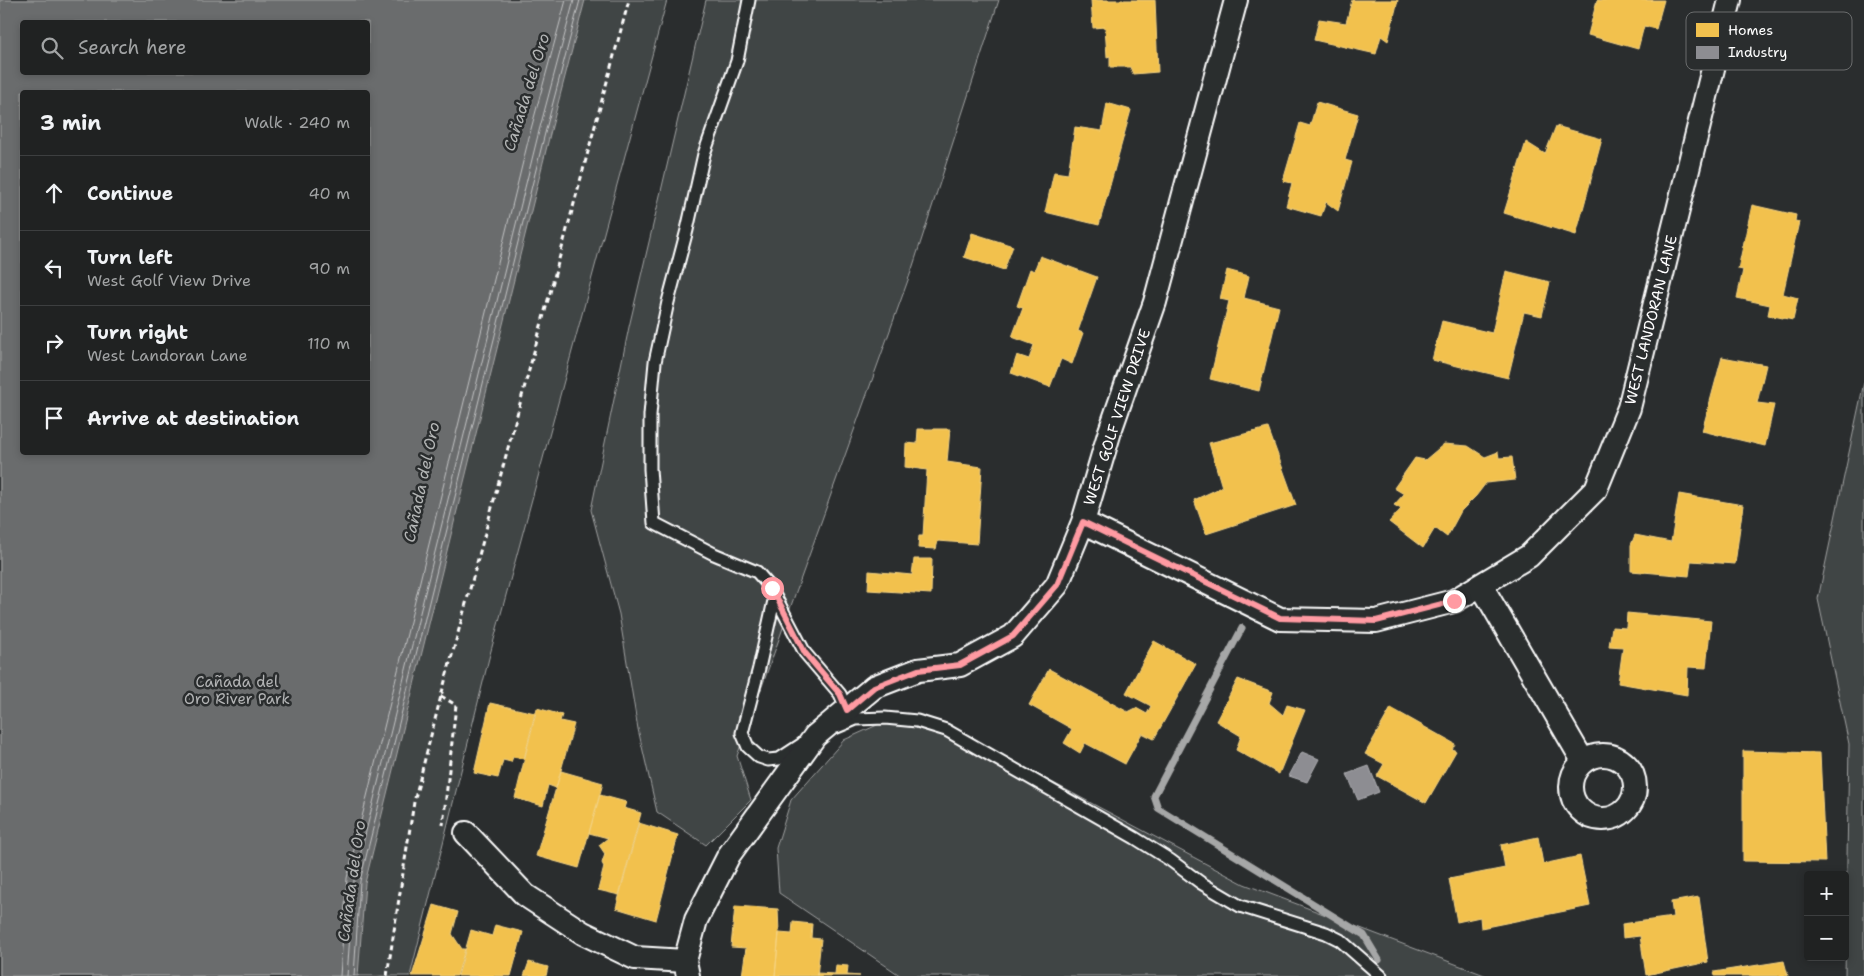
<!DOCTYPE html>
<meta charset="utf-8">
<style>
:root{--surface:#202222;--page:#282a2a;--text:#f1f3f6;--muted:#a2a4a5;--line:#3d3f40}
body{margin:0;font-family:"Shantell Sans",sans-serif;background:var(--page);color:var(--text)}
.controls{position:absolute;right:15px;bottom:15px;display:grid;overflow:hidden;border-radius:5px;box-shadow:0 2px 8px #0003}
.controls button{width:45px;height:45px;display:grid;place-items:center;padding:0;border:0;border-bottom:1px solid var(--line);background:var(--surface);color:var(--text);font:25px sans-serif}
.stop{position:absolute;width:15px;height:15px;margin:-11px;border:4px solid #ff9aa2;border-radius:50%;background:#fff}
.stop.end{background:#ff9aa2;border-color:#fff;box-shadow:0 1px 5px #0008}
.list{margin:0;padding:0;list-style:none}
h2{display:flex;justify-content:space-between;align-items:center;height:65px;margin:0;padding:0 20px;font-size:21px}
h2 small{font-size:16px;font-weight:400;color:var(--muted)}
.list li{display:grid;grid-template-columns:32px 1fr auto;gap:15px;align-items:center;box-sizing:border-box;height:75px;padding:0 20px;border-top:1px solid var(--line)}
.list b{display:block;font-size:19px;white-space:nowrap}
.list p{margin:0;font-size:16px;white-space:nowrap;color:var(--muted)}
.list em{font-size:16px;font-style:normal;color:var(--muted)}
.icon{flex:none;width:28px;height:28px;fill:none;stroke:currentColor;stroke-width:2;stroke-linecap:round;stroke-linejoin:round}
.map{position:relative;flex:none;width:1864px;height:976px;overflow:hidden}
.search{position:absolute;background:var(--surface);box-shadow:0 2px 8px #0003;left:20px;top:20px;width:350px;height:55px;display:flex;align-items:center;gap:12px;box-sizing:border-box;padding:0 18px;border-radius:5px;color:var(--muted);font-size:19px}
.panel{position:absolute;background:var(--surface);box-shadow:0 2px 8px #0003;left:20px;top:90px;width:350px;height:365px;border-radius:5px}
.map>svg:first-child{display:block}
.green{fill:#414445;stroke:#a0a2a2;fill-rule:evenodd}
.water{fill:#6a6c6d;stroke:#a6a7a7;fill-rule:evenodd}
.homes{fill:#f2c14e;stroke:#f6d483}
.industry{fill:#8d8d92;stroke:#afafb3}
.lines{fill:none;stroke-linecap:round;stroke-linejoin:round}
.shore{stroke:#c3c4c5;stroke-width:1}
.stream{stroke:#a6a7a7;stroke-width:7}
.lane-casing{stroke:#fff;stroke-width:15}
.street-casing{stroke:#fff;stroke-width:26}
.path{stroke:#fff;stroke-width:3;stroke-dasharray:5 4;stroke-linecap:butt}
.lane{stroke:#2a2d2e;stroke-width:11}
.street{stroke:#2a2d2e;stroke-width:22}
.route{stroke:#ff9aa2;stroke-width:6}
.labels{text-anchor:middle;stroke-width:5;stroke-linejoin:round;paint-order:stroke}
.street-label{font-size:15px;fill:#fff;stroke:#2a2d2e}
.park-label{font-size:15px;fill:#b3b4b5;stroke:#2a2d2e}
.water-label{font-size:16px;font-style:italic;fill:#b4b6b6;stroke:#2a2d2e}
.key{fill:#2a2d2e;stroke:#6a6c6d;stroke-width:1}
.key-label{font-size:14px;fill:#fff}
</style>
<div class="map">
<svg width="1864" height="976" viewBox="0 0 1864 976">
<rect width="100%" height="100%" fill="#2a2d2e"/>
<filter id="ink" filterUnits="userSpaceOnUse"><feTurbulence type="fractalNoise" baseFrequency=".02" numOctaves="2"/><feDisplacementMap in="SourceGraphic" scale="10" xChannelSelector="R" yChannelSelector="G"/><feConvolveMatrix kernelMatrix="1 2 1 2 8 2 1 2 1" color-interpolation-filters="sRGB"/></filter>
<g filter="url(#ink)">
<path class="green" d="M 0,0 L 667,0 L 489,658 L 410,976 L 0,976 ZM 22,22 L 368,22 L 368,72 L 22,72 ZM 22,92 L 368,92 L 368,452 L 22,452 Z
M 706,0 L 999,0 L 912,269 L 737,756 L 751,800 L 706,845 L 657,812 L 638,729 L 619,614 L 591,510 L 629,327 Z
M 1864,382 L 1864,976 L 1845,976 L 1849,744 L 1818,599 Z
M 895,717 L 972,740 L 1244,884 L 1487,976 L 901,976 L 779,893 L 776,848 L 791,800 L 844,740 Z"/>
<path class="water" d="M 0,0 L 585,0 L 550,134 L 365,883 L 358,976 L 0,976 ZM 22,22 L 368,22 L 368,72 L 22,72 ZM 22,92 L 368,92 L 368,452 L 22,452 Z"/>
<path class="homes" d="M 1091,0 L 1155,0 L 1158,72 L 1133,74 L 1130,67 L 1110,67 L 1110,56 L 1107,57 L 1105,27 L 1093,28 Z
M 1352,0 L 1398,0 L 1388,41 L 1381,36 L 1376,54 L 1314,40 L 1319,19 L 1346,23 Z
M 1597,0 L 1664,0 L 1656,29 L 1644,26 L 1638,49 L 1588,35 Z
M 1317,102 L 1358,114 L 1345,160 L 1352,162 L 1338,211 L 1326,202 L 1321,216 L 1286,206 L 1292,183 L 1283,181 L 1300,123 L 1310,126 Z
M 1107,103 L 1131,110 L 1099,225 L 1045,212 L 1054,172 L 1068,174 L 1075,127 L 1102,131 Z
M 1556,126 L 1602,139 L 1576,235 L 1504,213 L 1526,142 L 1545,154 Z
M 1752,205 L 1796,215 L 1795,221 L 1799,222 L 1783,294 L 1798,298 L 1793,320 L 1768,315 L 1770,305 L 1737,298 L 1743,270 L 1738,269 Z
M 972,233 L 1013,246 L 1004,270 L 964,257 Z
M 1040,256 L 1097,277 L 1078,331 L 1083,333 L 1072,364 L 1061,359 L 1050,387 L 1011,373 L 1017,355 L 1029,359 L 1034,345 L 1012,337 L 1023,308 L 1017,306 L 1030,269 L 1034,271 Z
M 1227,270 L 1249,276 L 1244,298 L 1279,307 L 1259,391 L 1210,379 L 1229,301 L 1220,299 Z
M 1506,271 L 1550,282 L 1542,316 L 1524,312 L 1508,378 L 1432,360 L 1442,321 L 1492,333 Z
M 1722,357 L 1766,365 L 1757,403 L 1774,405 L 1765,446 L 1702,431 Z
M 1268,428 L 1296,505 L 1206,534 L 1194,500 L 1222,487 L 1209,443 Z
M 918,429 L 950,429 L 947,462 L 982,467 L 977,544 L 938,541 L 936,549 L 918,548 L 919,536 L 923,536 L 927,470 L 905,467 L 906,443 L 917,444 Z
M 1444,444 L 1468,446 L 1485,457 L 1498,452 L 1499,458 L 1512,457 L 1515,480 L 1486,483 L 1476,496 L 1461,511 L 1447,537 L 1435,528 L 1423,548 L 1389,522 L 1401,509 L 1394,505 L 1404,494 L 1394,488 L 1415,458 L 1425,460 Z
M 1679,494 L 1743,505 L 1735,564 L 1691,561 L 1689,576 L 1631,571 L 1631,545 L 1635,535 L 1671,542 Z
M 914,559 L 932,559 L 931,594 L 868,590 L 869,571 L 912,575 Z
M 1627,613 L 1711,621 L 1706,668 L 1688,667 L 1687,695 L 1618,683 L 1623,647 L 1609,646 L 1612,627 L 1626,628 Z
M 1154,641 L 1196,664 L 1154,739 L 1142,733 L 1125,764 L 1085,743 L 1080,753 L 1064,743 L 1072,729 L 1029,705 L 1049,669 L 1128,712 L 1136,708 L 1147,714 L 1151,706 L 1126,693 Z
M 1238,679 L 1273,692 L 1269,703 L 1283,715 L 1287,705 L 1305,710 L 1279,774 L 1236,750 L 1241,736 L 1216,721 Z
M 490,703 L 535,713 L 524,759 L 513,757 L 511,762 L 503,760 L 498,778 L 474,773 Z
M 537,708 L 562,715 L 560,721 L 574,724 L 556,788 L 548,785 L 543,806 L 515,798 Z
M 1391,708 L 1455,744 L 1452,749 L 1456,751 L 1426,803 L 1377,776 L 1384,764 L 1365,754 Z
M 1743,751 L 1820,753 L 1825,862 L 1743,861 Z
M 561,771 L 603,783 L 579,868 L 536,856 Z
M 600,795 L 626,802 L 624,808 L 641,813 L 619,895 L 598,890 L 604,867 L 602,863 L 605,854 L 599,845 L 608,838 L 589,833 Z
M 639,823 L 678,835 L 656,920 L 616,908 Z
M 1538,837 L 1543,864 L 1580,856 L 1590,906 L 1481,928 L 1480,917 L 1457,922 L 1449,879 L 1505,868 L 1501,845 Z
M 1699,897 L 1708,962 L 1646,975 L 1640,936 L 1623,938 L 1622,924 L 1673,917 L 1671,902 Z
M 434,905 L 458,912 L 452,934 L 462,949 L 465,949 L 457,976 L 412,976 Z
M 735,906 L 778,909 L 779,933 L 775,976 L 742,976 L 746,948 L 731,947 Z
M 793,922 L 812,924 L 811,938 L 821,939 L 817,976 L 775,976 L 779,933 L 792,934 Z
M 495,925 L 523,932 L 511,976 L 458,976 L 471,930 L 492,936 Z
M 1784,961 L 1788,976 L 1715,976 L 1714,972 Z
M 529,962 L 548,967 L 546,976 L 524,976 Z
M 836,965 L 848,966 L 847,975 L 860,976 L 817,976 L 817,973 L 835,974 Z"/>
<path class="industry" d="M 1302,752 L 1319,759 L 1307,782 L 1289,776 Z
M 1369,766 L 1379,792 L 1358,800 L 1347,774 Z"/>
<g class="lines">
<path class="shore" d="M 340,976 L 347,878 L 531,129 L 566,0
M 347,976 L 354,880 L 539,131 L 574,0
M 354,976 L 360,881 L 545,133 L 580,0"/>
<path class="stream" d="M 1242,628 L 1154,796 L 1158,808 L 1364,935 L 1379,960"/>
<defs>
<path id="lane" d="M 749,0 L 737,61 L 704,154 L 687,230 L 668,302 L 655,362 L 650,415 L 650,469 L 654,523 L 714,554 L 757,572 L 771,588 L 775,596
M 837,727 L 856,719 L 885,718 L 917,721 L 946,730 L 1135,838 L 1170,860 L 1201,883 L 1240,906 L 1326,933 L 1340,940 L 1381,976
M 802,744 L 779,759 L 768,760 L 759,757 L 748,747 L 742,733 L 759,668 L 775,596 L 805,653 L 840,694 L 847,710 L 856,719"/>
<path id="street" d="M 1083,522 L 1280,619 L 1376,621 L 1454,601 L 1529,556 L 1596,489 L 1629,408 L 1730,0
M 1481,585 L 1583,761
M1571 787a32 32 0 1 1 64 0a32 32 0 1 1-64 0Z
M 466,833 L 525,895 L 583,933 L 635,958 L 685,961
M 688,976 L 685,961 L 696,920 L 729,855 L 815,736 L 874,687 L 918,670 L 960,665 L 1013,636 L 1057,585 L 1083,522 L 1110,431 L 1155,302 L 1236,0"/>
</defs>
<use href="#lane" class="lane-casing"/>
<use href="#street" class="street-casing"/>
<path class="path" d="M 441,696 L 456,705 L 443,825
M 387,976 L 414,802 L 441,696 L 629,0"/>
<use href="#lane" class="lane"/>
<use href="#street" class="street"/>
</g>
</g>
<g class="lines" filter="url(#ink)">
<path class="route" d="M 772,588 L 805,653 L 840,694 L 847,710 L 874,687 L 918,670 L 960,665 L 1013,636 L 1057,585 L 1083,522 L 1280,618 L 1376,621 L 1454,601"/>
</g>
<g class="labels">
<g class="street-label">
<text transform="translate(1651 320) rotate(-76)" y="5">WEST LANDORAN LANE</text>
<text transform="translate(1117 417) rotate(-72)" y="5">WEST GOLF VIEW DRIVE</text>
</g>
<g class="park-label">
<text x="237" y="687">Cañada del<tspan x="237" dy="17">Oro River Park</tspan></text>
</g>
<g class="water-label">
<text transform="translate(526 92) rotate(-73)" y="6">Cañada del Oro</text>
<text transform="translate(421 482) rotate(-78)" y="6">Cañada del Oro</text>
<text transform="translate(351 881) rotate(-82)" y="6">Cañada del Oro</text>
</g>
</g>
<rect x="1686" y="12" width="166" height="58" rx="8" class="key"/>
<rect x="1696" y="23" width="23" height="14" fill="#f2c14e"/>
<rect x="1696" y="46" width="23" height="13" fill="#8d8d92"/>
<g class="key-label">
<text x="1728" y="35">Homes</text>
<text x="1728" y="57">Industry</text>
</g>
</svg>
<div class="controls">
<button>+</button>
<button>−</button>
</div>
<div class="stop" style="left:772px;top:588px"></div>
<div class="stop end" style="left:1454px;top:601px"></div>
<div class="search"><svg class="icon" aria-label="search" viewBox="0 0 24 24"><circle cx="10" cy="10" r="6"/><path d="M15 15l6 6"/></svg>Search here</div>
<section class="panel">
<h2>3 min<small>Walk · 240 m</small></h2>
<ul class="list">
<li><svg class="icon" aria-label="ahead" viewBox="0 0 24 24"><path d="M12 20V5M6 11l6-6 6 6"/></svg><div><b>Continue</b></div><em>40 m</em></li>
<li><svg class="icon" aria-label="left" viewBox="0 0 24 24"><path d="M17 20v-9H6M10 6l-5 5 5 5"/></svg><div><b>Turn left</b><p>West Golf View Drive</p></div><em>90 m</em></li>
<li><svg class="icon" aria-label="right" viewBox="0 0 24 24"><path d="M7 20v-9h11M14 6l5 5-5 5"/></svg><div><b>Turn right</b><p>West Landoran Lane</p></div><em>110 m</em></li>
<li><svg class="icon" aria-label="arrive" viewBox="0 0 24 24"><path d="M6 21V4h12l-3 4 3 4H6"/></svg><div><b>Arrive at destination</b></div></li>
</ul>
</section>
</div>
